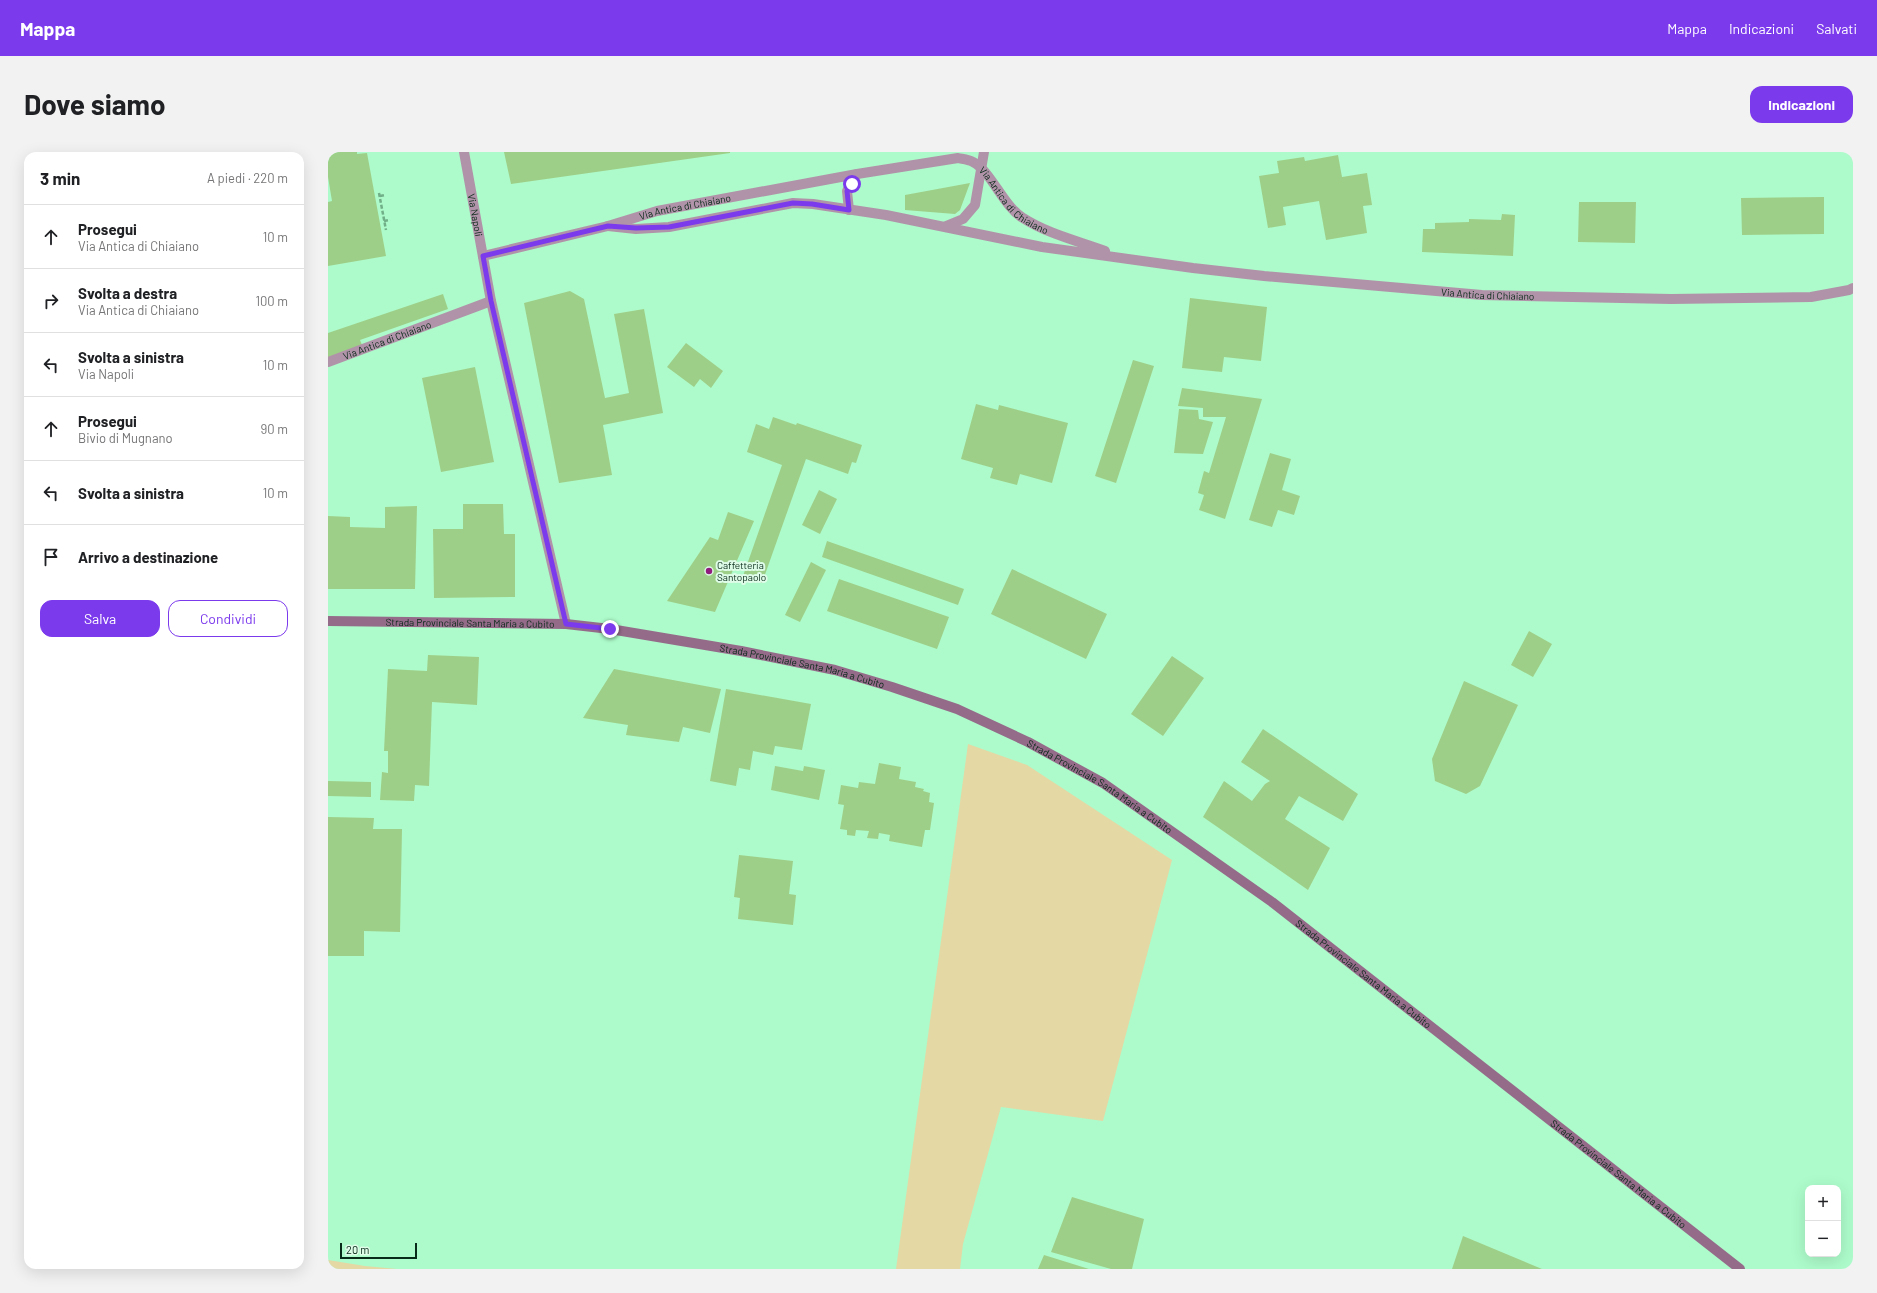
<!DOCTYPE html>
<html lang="it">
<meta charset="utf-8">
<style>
:root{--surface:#fff;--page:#f2f2f2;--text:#202124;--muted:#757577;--line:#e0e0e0;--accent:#7c3aed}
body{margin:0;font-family:Barlow,sans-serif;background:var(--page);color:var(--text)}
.controls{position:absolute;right:12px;bottom:12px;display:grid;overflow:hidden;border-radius:8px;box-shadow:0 4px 16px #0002}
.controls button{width:36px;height:36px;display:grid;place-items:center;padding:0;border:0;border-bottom:1px solid var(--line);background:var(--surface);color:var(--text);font:20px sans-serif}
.scale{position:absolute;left:12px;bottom:10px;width:77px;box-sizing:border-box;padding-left:4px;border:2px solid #082a18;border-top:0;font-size:11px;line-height:14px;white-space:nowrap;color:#082a18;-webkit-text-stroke:3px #defce8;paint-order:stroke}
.stop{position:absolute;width:12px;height:12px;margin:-9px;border:3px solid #7c3aed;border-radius:50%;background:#fff}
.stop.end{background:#7c3aed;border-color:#fff;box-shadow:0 1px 4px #0008}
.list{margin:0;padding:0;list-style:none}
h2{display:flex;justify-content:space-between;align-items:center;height:52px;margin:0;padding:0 16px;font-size:17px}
h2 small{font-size:13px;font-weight:400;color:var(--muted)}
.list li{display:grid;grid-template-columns:26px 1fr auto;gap:12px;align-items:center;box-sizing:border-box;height:64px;padding:0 16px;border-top:1px solid var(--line)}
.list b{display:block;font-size:15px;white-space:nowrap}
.list p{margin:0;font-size:13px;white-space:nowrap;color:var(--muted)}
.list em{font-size:13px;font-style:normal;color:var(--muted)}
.actions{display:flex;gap:8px;padding:12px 16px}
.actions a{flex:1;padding:9px 0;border:1px solid var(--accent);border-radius:12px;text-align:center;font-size:14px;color:var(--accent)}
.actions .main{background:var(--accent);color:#fff}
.icon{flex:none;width:22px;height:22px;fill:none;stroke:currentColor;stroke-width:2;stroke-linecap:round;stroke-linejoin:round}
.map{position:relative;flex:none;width:1525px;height:1117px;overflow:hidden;border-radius:12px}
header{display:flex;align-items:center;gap:24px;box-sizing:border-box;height:56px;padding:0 20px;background:var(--accent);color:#fff}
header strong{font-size:19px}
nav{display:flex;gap:22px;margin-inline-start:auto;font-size:14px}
.intro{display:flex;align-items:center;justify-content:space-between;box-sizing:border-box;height:96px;padding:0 24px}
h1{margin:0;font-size:28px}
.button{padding:10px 18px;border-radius:12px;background:var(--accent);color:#fff;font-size:14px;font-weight:700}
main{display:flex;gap:24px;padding:0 24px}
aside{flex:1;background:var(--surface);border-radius:12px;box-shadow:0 4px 16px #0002}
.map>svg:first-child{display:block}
.green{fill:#e4d8a5}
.building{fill:#9ecf88}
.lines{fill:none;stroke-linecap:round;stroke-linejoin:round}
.path{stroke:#71af89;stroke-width:2.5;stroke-dasharray:4 2;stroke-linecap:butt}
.street{stroke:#b193a9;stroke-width:10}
.secondary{stroke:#956b8a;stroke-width:10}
.route{stroke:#7c3aed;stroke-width:5}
.poi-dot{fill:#901d7d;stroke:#defce8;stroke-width:1.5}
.labels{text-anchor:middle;stroke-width:4;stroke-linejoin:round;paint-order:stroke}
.street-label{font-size:10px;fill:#082a18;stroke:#defce8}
.poi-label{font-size:10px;fill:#082a18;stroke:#defce8;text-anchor:start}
</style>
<header>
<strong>Mappa</strong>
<nav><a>Mappa</a><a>Indicazioni</a><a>Salvati</a></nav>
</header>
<div class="intro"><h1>Dove siamo</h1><a class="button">Indicazioni</a></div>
<main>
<aside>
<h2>3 min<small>A piedi · 220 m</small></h2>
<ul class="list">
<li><svg class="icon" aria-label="ahead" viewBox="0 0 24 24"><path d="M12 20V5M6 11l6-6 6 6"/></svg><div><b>Prosegui</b><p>Via Antica di Chiaiano</p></div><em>10 m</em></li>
<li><svg class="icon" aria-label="right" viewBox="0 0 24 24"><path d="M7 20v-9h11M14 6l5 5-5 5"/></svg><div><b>Svolta a destra</b><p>Via Antica di Chiaiano</p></div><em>100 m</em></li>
<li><svg class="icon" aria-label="left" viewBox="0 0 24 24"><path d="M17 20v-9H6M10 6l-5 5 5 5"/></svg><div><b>Svolta a sinistra</b><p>Via Napoli</p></div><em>10 m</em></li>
<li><svg class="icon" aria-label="ahead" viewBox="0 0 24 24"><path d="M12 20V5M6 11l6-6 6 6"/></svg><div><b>Prosegui</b><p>Bivio di Mugnano</p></div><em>90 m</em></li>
<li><svg class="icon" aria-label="left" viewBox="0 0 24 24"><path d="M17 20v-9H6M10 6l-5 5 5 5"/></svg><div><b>Svolta a sinistra</b></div><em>10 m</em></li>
<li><svg class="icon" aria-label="arrive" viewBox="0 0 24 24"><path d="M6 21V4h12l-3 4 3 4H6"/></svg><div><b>Arrivo a destinazione</b></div></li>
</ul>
<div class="actions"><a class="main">Salva</a><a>Condividi</a></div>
</aside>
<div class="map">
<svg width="1525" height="1117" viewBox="0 0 1525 1117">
<rect width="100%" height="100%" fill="#adfbca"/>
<path class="green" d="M 640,592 L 699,613 L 844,708 L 775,969 L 673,955 L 635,1092 L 632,1117 L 568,1117 Z
M 0,1108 L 37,1114 L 69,1117 L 0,1117 Z"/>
<path class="building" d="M 0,0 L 29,0 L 29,2 L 39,1 L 58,104 L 0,114 L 0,50 L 4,49 L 0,25 Z
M 176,0 L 402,0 L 402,1 L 183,32 Z
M 1010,3 L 1014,25 L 1039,21 L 1044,53 L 1035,54 L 1039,81 L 998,88 L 991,49 L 955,55 L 958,73 L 940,76 L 931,24 L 951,21 L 949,9 L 976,5 L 977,9 Z
M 642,31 L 632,58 L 627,62 L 577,58 L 577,43 Z
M 1496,45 L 1496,82 L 1414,83 L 1413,46 Z
M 1251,50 L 1308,50 L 1307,91 L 1250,90 Z
M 1174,62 L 1187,63 L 1185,104 L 1094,100 L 1095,77 L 1107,77 L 1107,71 L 1141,70 L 1141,67 L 1173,68 Z
M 242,139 L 256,147 L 277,246 L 301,241 L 286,162 L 316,157 L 335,261 L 275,273 L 284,323 L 231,331 L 196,151 Z
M 115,142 L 120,157 L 32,188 L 34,193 L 0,206 L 0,181 Z
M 862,146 L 939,155 L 933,209 L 896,205 L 894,220 L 854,216 Z
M 358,191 L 395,219 L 383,236 L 372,227 L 366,235 L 339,215 Z
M 805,208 L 826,214 L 788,331 L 767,324 Z
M 147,215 L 166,310 L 113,320 L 94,226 Z
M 854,236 L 934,247 L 897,367 L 871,358 L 876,343 L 870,341 L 876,319 L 881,321 L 898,265 L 875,265 L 875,256 L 850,254 Z
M 648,252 L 670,258 L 671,253 L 740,271 L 724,331 L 692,322 L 689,333 L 662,326 L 665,316 L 633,307 Z
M 851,257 L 870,258 L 871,267 L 885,270 L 875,302 L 846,301 Z
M 445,265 L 468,273 L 469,271 L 534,293 L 528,311 L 524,310 L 520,322 L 478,307 L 434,431 L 415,424 L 454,313 L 419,300 L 428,272 L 441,277 Z
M 942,301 L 963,307 L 954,338 L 972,344 L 966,363 L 950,358 L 944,375 L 921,368 Z
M 491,338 L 509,347 L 492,382 L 474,373 Z
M 135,352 L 175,352 L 176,382 L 187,382 L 187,445 L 106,446 L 105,377 L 135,377 Z
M 89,354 L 87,437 L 0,437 L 0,364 L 22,365 L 22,375 L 57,376 L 57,355 Z
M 400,360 L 426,369 L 387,460 L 339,449 L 382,385 L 390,388 Z
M 499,389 L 636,437 L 630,453 L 494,405 Z
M 483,410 L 498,418 L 472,470 L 457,463 Z
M 684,417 L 779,462 L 758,507 L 663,462 Z
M 511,427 L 621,465 L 609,497 L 499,459 Z
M 1201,479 L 1224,492 L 1205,525 L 1183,513 Z
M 100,503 L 151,505 L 149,553 L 104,550 L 101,634 L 87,633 L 86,649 L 52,648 L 54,620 L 60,621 L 60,599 L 56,599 L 60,517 L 99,519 Z
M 844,504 L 876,526 L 835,584 L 803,562 Z
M 286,517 L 393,537 L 382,581 L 355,575 L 351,590 L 298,583 L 300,573 L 255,566 Z
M 1136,529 L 1190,553 L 1152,634 L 1138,642 L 1107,629 L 1104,607 Z
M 398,537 L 483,552 L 474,598 L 447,594 L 445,603 L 425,599 L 422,618 L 411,616 L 408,634 L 382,629 Z
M 935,577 L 1030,642 L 1015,669 L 971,644 L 957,667 L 1002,696 L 980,738 L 875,665 L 896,629 L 924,649 L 937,632 L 942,629 L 913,610 Z
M 551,611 L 573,615 L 571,627 L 588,630 L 587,635 L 596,637 L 595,639 L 602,641 L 601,650 L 606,651 L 602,678 L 597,678 L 594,695 L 561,689 L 562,683 L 551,681 L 550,687 L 539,686 L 541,679 L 528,678 L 527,684 L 519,683 L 519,678 L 512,677 L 516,653 L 510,652 L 513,633 L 530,636 L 531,630 L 547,632 Z
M 447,614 L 475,619 L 476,614 L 497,618 L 491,648 L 443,638 Z
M 0,629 L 43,630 L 43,645 L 0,644 Z
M 0,665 L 46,666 L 45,677 L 74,677 L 72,780 L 36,779 L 36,804 L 0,804 Z
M 411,703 L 465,709 L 461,742 L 468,743 L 465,773 L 410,767 L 412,746 L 406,745 Z
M 744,1045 L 816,1067 L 804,1117 L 783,1117 L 723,1100 Z
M 1135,1084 L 1214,1117 L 1124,1117 Z
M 716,1103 L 761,1117 L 710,1117 Z"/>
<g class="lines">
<path class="path" d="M 51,41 L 58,78
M 52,44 L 57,43
M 56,69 L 62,68"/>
<g class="street">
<path id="s1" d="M 136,0 L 163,149 L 238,472"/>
<path d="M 521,58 L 519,39 L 529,22"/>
<path id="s2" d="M 280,74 L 308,77 L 341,75 L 465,51 L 485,52 L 558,63 L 714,95 L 865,116 L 936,124 L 1154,143 L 1343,147 L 1483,145 L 1521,138 L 1525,136"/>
<path d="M 618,74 L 635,67 L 647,53 L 656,0"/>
<path id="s3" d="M 155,104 L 280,74 L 329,59 L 529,22 L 630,6 C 634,7 640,7 645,10 C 663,19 675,54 695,66 C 720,82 750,89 777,99"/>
<path id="s4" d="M 0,210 L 163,149"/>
</g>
<path class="secondary" id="s5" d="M 0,469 L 238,472 L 282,477 L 413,499 L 507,518 L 564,535 L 629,557 L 700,590 L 775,631 L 944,750 L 1412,1117"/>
</g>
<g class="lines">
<path class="route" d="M 282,477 L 238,472 L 163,149 L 155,104 L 280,74 L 308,76 L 341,75 L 465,51 L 484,52 L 521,58 L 519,39 L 524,32"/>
</g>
<circle class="poi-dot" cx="381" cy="419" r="4"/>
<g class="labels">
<g class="street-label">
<text dy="4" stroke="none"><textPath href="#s3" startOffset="558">Via Antica di Chiaiano</textPath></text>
<text dy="4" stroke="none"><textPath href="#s3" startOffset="208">Via Antica di Chiaiano</textPath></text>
<text dy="4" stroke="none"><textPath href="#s1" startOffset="64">Via Napoli</textPath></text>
<text dy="4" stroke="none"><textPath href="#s2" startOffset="889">Via Antica di Chiaiano</textPath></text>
<text dy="4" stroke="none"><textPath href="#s4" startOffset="63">Via Antica di Chiaiano</textPath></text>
<text dy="4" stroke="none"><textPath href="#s5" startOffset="142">Strada Provinciale Santa Maria a Cubito</textPath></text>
<text dy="4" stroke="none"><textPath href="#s5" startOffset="478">Strada Provinciale Santa Maria a Cubito</textPath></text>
<text dy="4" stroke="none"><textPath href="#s5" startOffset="802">Strada Provinciale Santa Maria a Cubito</textPath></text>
<text dy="4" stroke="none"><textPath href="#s5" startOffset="1126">Strada Provinciale Santa Maria a Cubito</textPath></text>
<text dy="4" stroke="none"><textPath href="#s5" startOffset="1450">Strada Provinciale Santa Maria a Cubito</textPath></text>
</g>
<g class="poi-label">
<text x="389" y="417">Caffetteria<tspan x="389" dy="12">Santopaolo</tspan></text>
</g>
</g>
</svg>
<div class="controls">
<button>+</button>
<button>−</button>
</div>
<div class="scale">20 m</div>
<div class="stop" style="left:524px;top:32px"></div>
<div class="stop end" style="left:282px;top:477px"></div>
</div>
</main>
